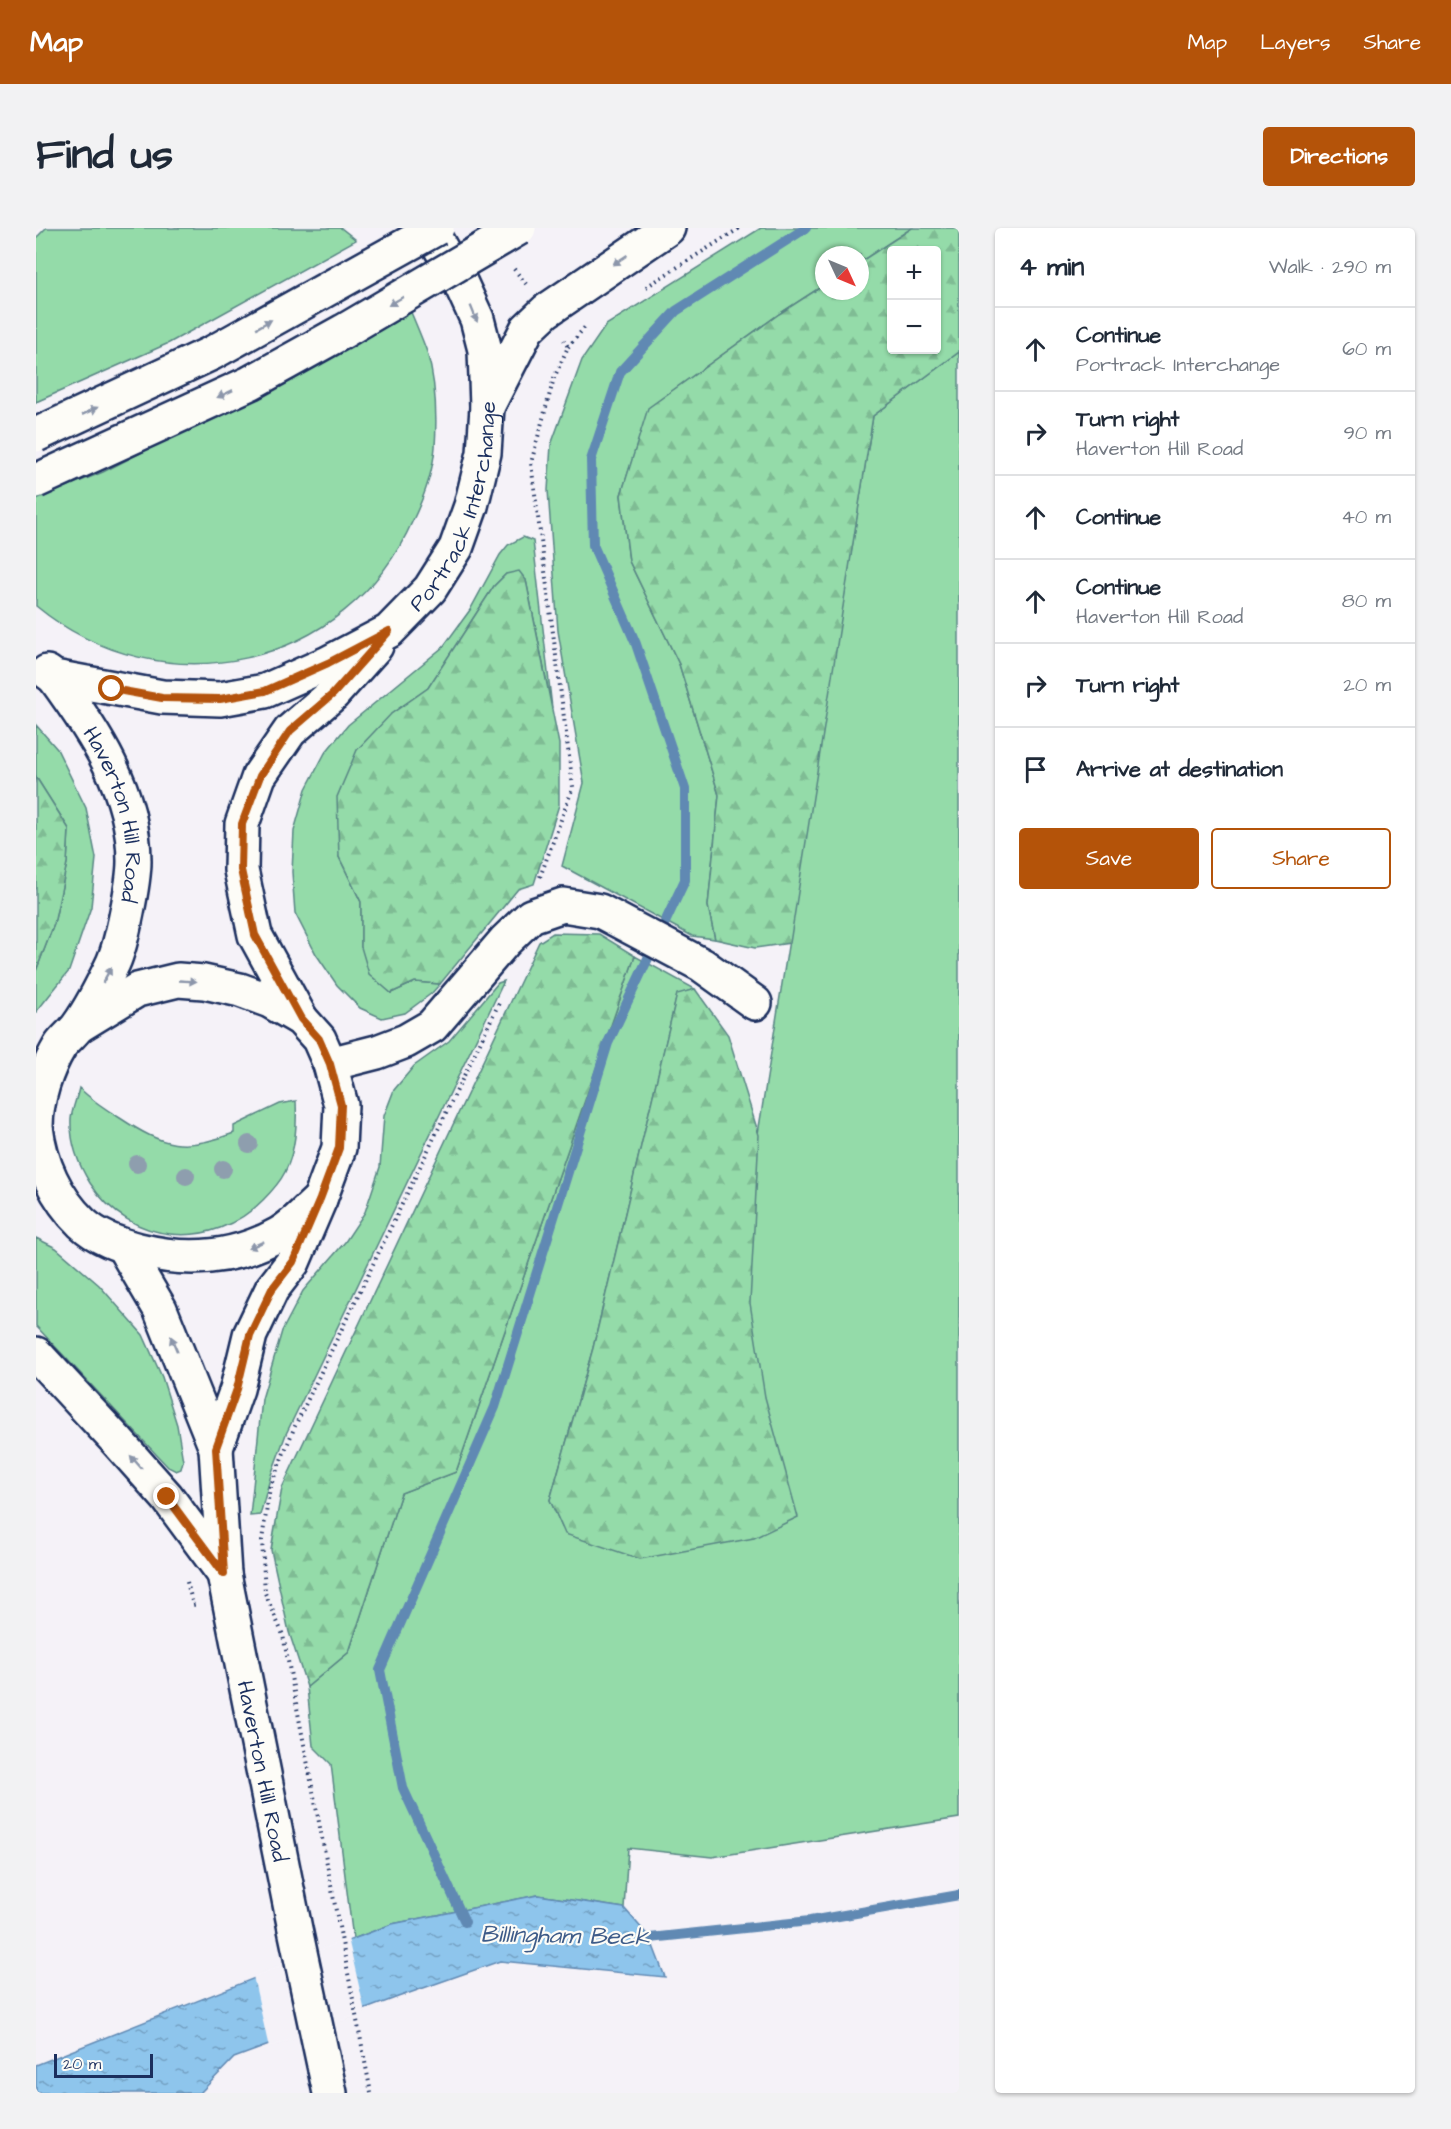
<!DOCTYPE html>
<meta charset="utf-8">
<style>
:root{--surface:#fff;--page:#f2f2f3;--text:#1f2937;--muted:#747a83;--line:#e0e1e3;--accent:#b45309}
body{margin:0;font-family:"Architects Daughter",sans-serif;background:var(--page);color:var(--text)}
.controls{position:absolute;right:18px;top:18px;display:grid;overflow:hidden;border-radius:6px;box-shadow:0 2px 4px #0004}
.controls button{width:54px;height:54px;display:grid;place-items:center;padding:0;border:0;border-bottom:2px solid var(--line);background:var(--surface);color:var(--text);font:30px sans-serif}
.compass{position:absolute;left:779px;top:18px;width:54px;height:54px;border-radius:50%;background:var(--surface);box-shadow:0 2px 4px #0004;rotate:134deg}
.scale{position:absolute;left:18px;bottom:15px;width:99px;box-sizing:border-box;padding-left:6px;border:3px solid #1b2f5e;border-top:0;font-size:16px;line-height:21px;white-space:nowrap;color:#1b2f5e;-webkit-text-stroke:4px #fdfcf7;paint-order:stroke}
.stop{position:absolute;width:18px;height:18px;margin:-14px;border:4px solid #b45309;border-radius:50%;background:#fff}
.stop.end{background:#b45309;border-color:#fff;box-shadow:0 2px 6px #0008}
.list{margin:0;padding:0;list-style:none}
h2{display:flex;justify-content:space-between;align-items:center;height:78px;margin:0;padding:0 24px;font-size:26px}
h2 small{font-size:20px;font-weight:400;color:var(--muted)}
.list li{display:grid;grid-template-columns:39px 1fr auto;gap:18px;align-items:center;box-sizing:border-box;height:84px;padding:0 24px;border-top:2px solid var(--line)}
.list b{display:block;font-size:22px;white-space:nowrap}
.list p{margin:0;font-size:20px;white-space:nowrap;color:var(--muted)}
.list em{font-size:20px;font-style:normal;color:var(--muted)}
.actions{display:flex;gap:12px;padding:18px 24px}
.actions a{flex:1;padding:14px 0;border:2px solid var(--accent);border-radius:6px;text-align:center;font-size:21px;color:var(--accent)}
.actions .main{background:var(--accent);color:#fff}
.icon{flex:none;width:33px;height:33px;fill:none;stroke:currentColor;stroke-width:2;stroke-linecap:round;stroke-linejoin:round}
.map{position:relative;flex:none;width:923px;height:1865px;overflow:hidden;border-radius:6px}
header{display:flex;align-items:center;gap:36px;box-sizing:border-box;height:84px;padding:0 30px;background:var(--accent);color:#fff}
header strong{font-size:28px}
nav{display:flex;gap:33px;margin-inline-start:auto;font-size:21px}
.intro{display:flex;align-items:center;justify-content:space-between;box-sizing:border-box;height:144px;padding:0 36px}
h1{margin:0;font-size:42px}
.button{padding:15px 27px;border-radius:6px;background:var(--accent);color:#fff;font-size:21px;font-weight:700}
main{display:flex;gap:36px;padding:0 36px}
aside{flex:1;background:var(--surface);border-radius:6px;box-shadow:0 2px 4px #0004}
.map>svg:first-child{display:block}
.grass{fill:#94dba9;stroke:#588584;stroke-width:1.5}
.forest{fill:url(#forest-firs);stroke:#588584;stroke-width:1.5;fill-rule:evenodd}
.water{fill:url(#water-ripples);stroke:#6089b3;stroke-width:1.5}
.pier{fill:#f5f2f8}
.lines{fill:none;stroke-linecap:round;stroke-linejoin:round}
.stream{stroke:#6089b3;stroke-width:10}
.minor-casing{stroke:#1b2f5e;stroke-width:38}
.major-casing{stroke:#1b2f5e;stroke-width:38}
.highway-casing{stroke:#1b2f5e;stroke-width:38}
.path{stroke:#1b2f5e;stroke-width:4;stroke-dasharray:1.5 4.5;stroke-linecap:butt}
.minor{stroke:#fdfcf7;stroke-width:33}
.major{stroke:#fdfcf7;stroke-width:33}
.highway{stroke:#fdfcf7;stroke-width:33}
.highway-bridge-casing{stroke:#1b2f5e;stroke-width:38;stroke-linecap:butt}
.highway-bridge{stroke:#fdfcf7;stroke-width:33}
.tree{fill:#8e9eae}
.oneway{fill:#8c96aa}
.route{stroke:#b45309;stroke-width:8}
.labels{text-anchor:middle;stroke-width:4.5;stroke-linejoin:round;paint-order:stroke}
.street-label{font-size:22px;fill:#1b2f5e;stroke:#fdfcf7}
.water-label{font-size:24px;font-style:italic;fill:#3e5c89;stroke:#fdfcf7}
</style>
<header>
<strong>Map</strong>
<nav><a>Map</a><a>Layers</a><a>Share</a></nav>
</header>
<div class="intro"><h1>Find us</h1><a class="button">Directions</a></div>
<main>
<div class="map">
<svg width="923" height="1865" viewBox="0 0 923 1865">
<defs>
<pattern id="forest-firs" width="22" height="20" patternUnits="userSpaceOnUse" patternTransform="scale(1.5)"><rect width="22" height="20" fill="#94dba9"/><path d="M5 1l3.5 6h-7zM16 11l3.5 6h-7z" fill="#7fbc94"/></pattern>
<pattern id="water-ripples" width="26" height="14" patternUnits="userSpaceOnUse" patternTransform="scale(1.5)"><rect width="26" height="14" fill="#8ec5ec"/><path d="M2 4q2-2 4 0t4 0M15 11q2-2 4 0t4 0" fill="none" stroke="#73a0c2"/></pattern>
</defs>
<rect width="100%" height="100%" fill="#f5f2f8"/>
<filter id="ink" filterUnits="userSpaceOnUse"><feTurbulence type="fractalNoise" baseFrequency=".0167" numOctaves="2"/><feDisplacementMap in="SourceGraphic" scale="12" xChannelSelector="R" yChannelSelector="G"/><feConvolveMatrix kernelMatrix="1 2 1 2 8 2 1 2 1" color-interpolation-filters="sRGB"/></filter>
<g filter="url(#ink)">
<path class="grass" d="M 10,0 L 305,0 L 320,12 L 133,115 L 0,174 L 0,10 Z
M 725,0 L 876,0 L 824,34 L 824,27 L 788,27 L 788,57 L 743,86 L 613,180 L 585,267 L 593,333 L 643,436 L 683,567 L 672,678 L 679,711 L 656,708 L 526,638 L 548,555 L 522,403 L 512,262 L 515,217 L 546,132 L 570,97 Z
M 374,82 C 380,96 386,110 391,124 C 400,154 401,188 399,219 C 397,244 388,269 377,292 C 311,442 125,481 0,378 L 0,271 L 67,244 L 287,132 Z
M 923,124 L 923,1590 L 676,1629 L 592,1620 L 588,1680 L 502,1667 L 356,1696 L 317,1711 L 295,1536 L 277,1518 L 271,1459 L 313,1424 L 365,1265 L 420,1244 L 599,728 L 659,761 L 641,767 L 557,1120 L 514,1272 L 526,1299 L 679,1174 L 837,188 Z
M 487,309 L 497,313 L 516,480 L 490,352 L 470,346 L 458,358 L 392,460 L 355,486 L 303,629 L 325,674 L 325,719 L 355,765 L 379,754 L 404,756 L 396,765 L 369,785 L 346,790 L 324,780 L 301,757 L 280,726 L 259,685 L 256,644 L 258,603 L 270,561 L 289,525 L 312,497 L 407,419 L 434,382 L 464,327 L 472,317 Z
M 0,497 L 21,521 L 50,580 L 60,630 L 55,679 L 33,743 L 0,784 L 0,743 L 18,696 L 31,635 L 33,601 L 0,549 Z
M 468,753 L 250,1206 L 235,1247 L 224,1287 L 214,1288 L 226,1171 L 246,1103 L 267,1063 L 309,1014 L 329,984 L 344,939 L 348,888 L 358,862 L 378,838 L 413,813 L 462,755 Z
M 43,860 C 56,872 69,881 84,890 C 128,919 148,924 198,905 L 198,898 L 244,876 L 260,873 C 261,897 260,921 249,944 C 244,954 235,964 227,972 C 176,1024 94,1017 54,955 C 42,936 34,914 35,891 C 36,881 41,870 43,860 Z
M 0,1010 L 20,1020 L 63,1057 L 107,1107 L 126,1149 L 141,1197 L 147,1233 L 145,1241 L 140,1243 L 132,1239 L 0,1098 Z"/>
<path class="forest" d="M 876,0 L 923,0 L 923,124 L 837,188 L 754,715 L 719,720 L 679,711 L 672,678 L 683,567 L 643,436 L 593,333 L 585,267 L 612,180 L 743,86 L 788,57 L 788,63 L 824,63 L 824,34 ZM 900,22 L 900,122 L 856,122 L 856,22 Z
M 483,343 L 490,352 L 523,516 L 523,577 L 498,656 L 482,661 L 404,756 L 379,754 L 355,765 L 333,746 L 325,719 L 325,674 L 303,629 L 301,569 L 321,522 L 355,486 L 392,460 L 458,358 L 470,346 Z
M 0,549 L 33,601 L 31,635 L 18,696 L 0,743 Z
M 517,705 L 563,706 L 599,728 L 420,1244 L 365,1265 L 313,1424 L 271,1459 L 253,1404 L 235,1322 L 246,1260 L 503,714 Z
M 659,761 L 692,807 L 723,907 L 714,1075 L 729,1169 L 762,1289 L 718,1310 L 604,1331 L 529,1306 L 514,1272 L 557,1120 L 641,766 Z"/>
<path class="water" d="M 502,1667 L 588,1680 L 614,1710 L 629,1749 L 464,1733 L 362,1769 L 198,1830 L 164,1865 L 0,1865 L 0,1837 L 317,1711 L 356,1696 Z"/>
<path class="pier" d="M 312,1710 L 329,1784 L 233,1820 L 217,1748 Z"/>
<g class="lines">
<path class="stream" d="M 429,1694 L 367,1560 L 344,1442 L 459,1179 L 572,815 L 649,652 L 649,561 L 600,416 L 557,317 L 555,232 L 584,144 L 640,83 L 770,0
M 614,1710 L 774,1693 L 923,1667"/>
<defs>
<path id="minor" d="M 294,836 L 341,824 L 370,813 L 396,798 L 469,713 L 495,688 L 527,677 L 564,683 L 666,737 L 719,775"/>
<g id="major">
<path id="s1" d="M 11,444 L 18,449 L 126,469 L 184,471 L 229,463 L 292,435 L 353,403 L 394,361 L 420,320 L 435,278 L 448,225 L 451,179 L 449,122 L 441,91 L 424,54 L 400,12 L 387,0"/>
<path id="s2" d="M 18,449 C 58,504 98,562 98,633 C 98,654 86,715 77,735 C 68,754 55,780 42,798 C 37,805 29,811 24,818 C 10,841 0,872 0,899 C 4,935 20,970 46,995 C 62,1010 83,1017 103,1022 C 151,1034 199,1031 243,1006 C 258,998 271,982 284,971"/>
<path d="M 265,791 L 219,707 L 205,642 L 206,596 L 223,548 L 254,503 L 297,466 L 340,418"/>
<path d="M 44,797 L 101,762 L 142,752 L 168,754 L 204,762 L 234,773 L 265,791 L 283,811 L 294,836 L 305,877 L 303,920 L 284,971 L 257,1034 L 236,1061 L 214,1107 L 201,1161 L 180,1220"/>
<path id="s3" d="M 87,1018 L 124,1081 L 180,1220 L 188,1346 L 259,1701 L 294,1865"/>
<path d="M 0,1126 L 81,1213 L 131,1269 L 188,1346"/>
</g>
<path id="highway" d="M 451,179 L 491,101 L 510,83 L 632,0"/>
</defs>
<use href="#minor" class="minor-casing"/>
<use href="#major" class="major-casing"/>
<use href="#highway" class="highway-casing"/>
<path class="path" d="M 478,41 L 490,56
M 610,59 L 704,0
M 532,119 L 549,99
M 504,649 L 537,559 L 495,235 L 518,150 L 532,119 L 528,112
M 151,1354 L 157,1377 L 162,1376
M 335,1865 L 247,1407 L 229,1365 L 226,1312 L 234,1259 L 259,1198 L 464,773"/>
<use href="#minor" class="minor"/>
<use href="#major" class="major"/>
<use href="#highway" class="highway"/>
<defs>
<path id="highway-bridge" d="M 0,207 L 176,125 L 401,0
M 0,253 L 214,155 L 308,103 L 483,0"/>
</defs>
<use href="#highway-bridge" class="highway-bridge-casing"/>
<use href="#highway-bridge" class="highway-bridge"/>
</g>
<g class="tree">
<circle cx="213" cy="916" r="9"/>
<circle cx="101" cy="936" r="9"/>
<circle cx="187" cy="941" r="9"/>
<circle cx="150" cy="948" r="9"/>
</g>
<defs><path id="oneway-solid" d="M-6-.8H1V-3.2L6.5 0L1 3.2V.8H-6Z" transform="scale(1.5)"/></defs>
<g class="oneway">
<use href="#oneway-solid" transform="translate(584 32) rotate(146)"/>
<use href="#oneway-solid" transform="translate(360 73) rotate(150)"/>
<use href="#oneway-solid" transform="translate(438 86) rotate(68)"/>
<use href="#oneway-solid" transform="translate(228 96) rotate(-29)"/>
<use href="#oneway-solid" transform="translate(189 166) rotate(155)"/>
<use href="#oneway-solid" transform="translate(54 183) rotate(-26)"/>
<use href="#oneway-solid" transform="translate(71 747) rotate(-61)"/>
<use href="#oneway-solid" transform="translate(152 753) rotate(3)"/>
<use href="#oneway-solid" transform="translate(220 1017) rotate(156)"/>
<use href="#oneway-solid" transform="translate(138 1116) rotate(-113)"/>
<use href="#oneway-solid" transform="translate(100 1234) rotate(-131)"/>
</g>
</g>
<g class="lines" filter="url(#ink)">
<path class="route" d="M 76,461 L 126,470 L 184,471 L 229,463 L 292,435 L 353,403 L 297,466 L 254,503 L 224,548 L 206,596 L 205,642 L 219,707 L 265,791 L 283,811 L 294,836 L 305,877 L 303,920 L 284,971 L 257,1034 L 236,1061 L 214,1107 L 201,1161 L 180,1220 L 188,1346 L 131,1269"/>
</g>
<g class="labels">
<g class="street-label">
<text dy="8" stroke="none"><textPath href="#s1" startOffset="506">Portrack Interchange</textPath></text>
<text dy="8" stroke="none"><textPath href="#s2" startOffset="154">Haverton Hill Road</textPath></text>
<text dy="8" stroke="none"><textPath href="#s3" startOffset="550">Haverton Hill Road</textPath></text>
</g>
<g class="water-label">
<text transform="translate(529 1707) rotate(1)" y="8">Billingham Beck</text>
</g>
</g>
</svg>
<div class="controls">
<button>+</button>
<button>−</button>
</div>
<svg class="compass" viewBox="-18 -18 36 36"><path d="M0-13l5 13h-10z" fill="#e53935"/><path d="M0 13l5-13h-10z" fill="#747a83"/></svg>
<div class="scale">20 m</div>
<div class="stop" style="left:76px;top:461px"></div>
<div class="stop end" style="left:131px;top:1269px"></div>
</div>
<aside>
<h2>4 min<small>Walk · 290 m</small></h2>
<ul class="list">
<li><svg class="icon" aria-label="ahead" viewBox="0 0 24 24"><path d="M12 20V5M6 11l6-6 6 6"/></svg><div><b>Continue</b><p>Portrack Interchange</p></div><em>60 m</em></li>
<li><svg class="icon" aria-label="right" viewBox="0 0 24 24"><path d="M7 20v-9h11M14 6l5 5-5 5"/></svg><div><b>Turn right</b><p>Haverton Hill Road</p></div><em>90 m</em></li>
<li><svg class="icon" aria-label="ahead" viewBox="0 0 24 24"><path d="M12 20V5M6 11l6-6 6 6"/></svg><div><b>Continue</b></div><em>40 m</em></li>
<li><svg class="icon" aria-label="ahead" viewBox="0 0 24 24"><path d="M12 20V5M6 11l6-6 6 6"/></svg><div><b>Continue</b><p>Haverton Hill Road</p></div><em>80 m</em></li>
<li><svg class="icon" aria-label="right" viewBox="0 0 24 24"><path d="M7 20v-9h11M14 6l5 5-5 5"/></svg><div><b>Turn right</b></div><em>20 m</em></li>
<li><svg class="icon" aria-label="arrive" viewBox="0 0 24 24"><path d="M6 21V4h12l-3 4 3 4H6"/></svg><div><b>Arrive at destination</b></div></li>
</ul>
<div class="actions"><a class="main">Save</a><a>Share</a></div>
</aside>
</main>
